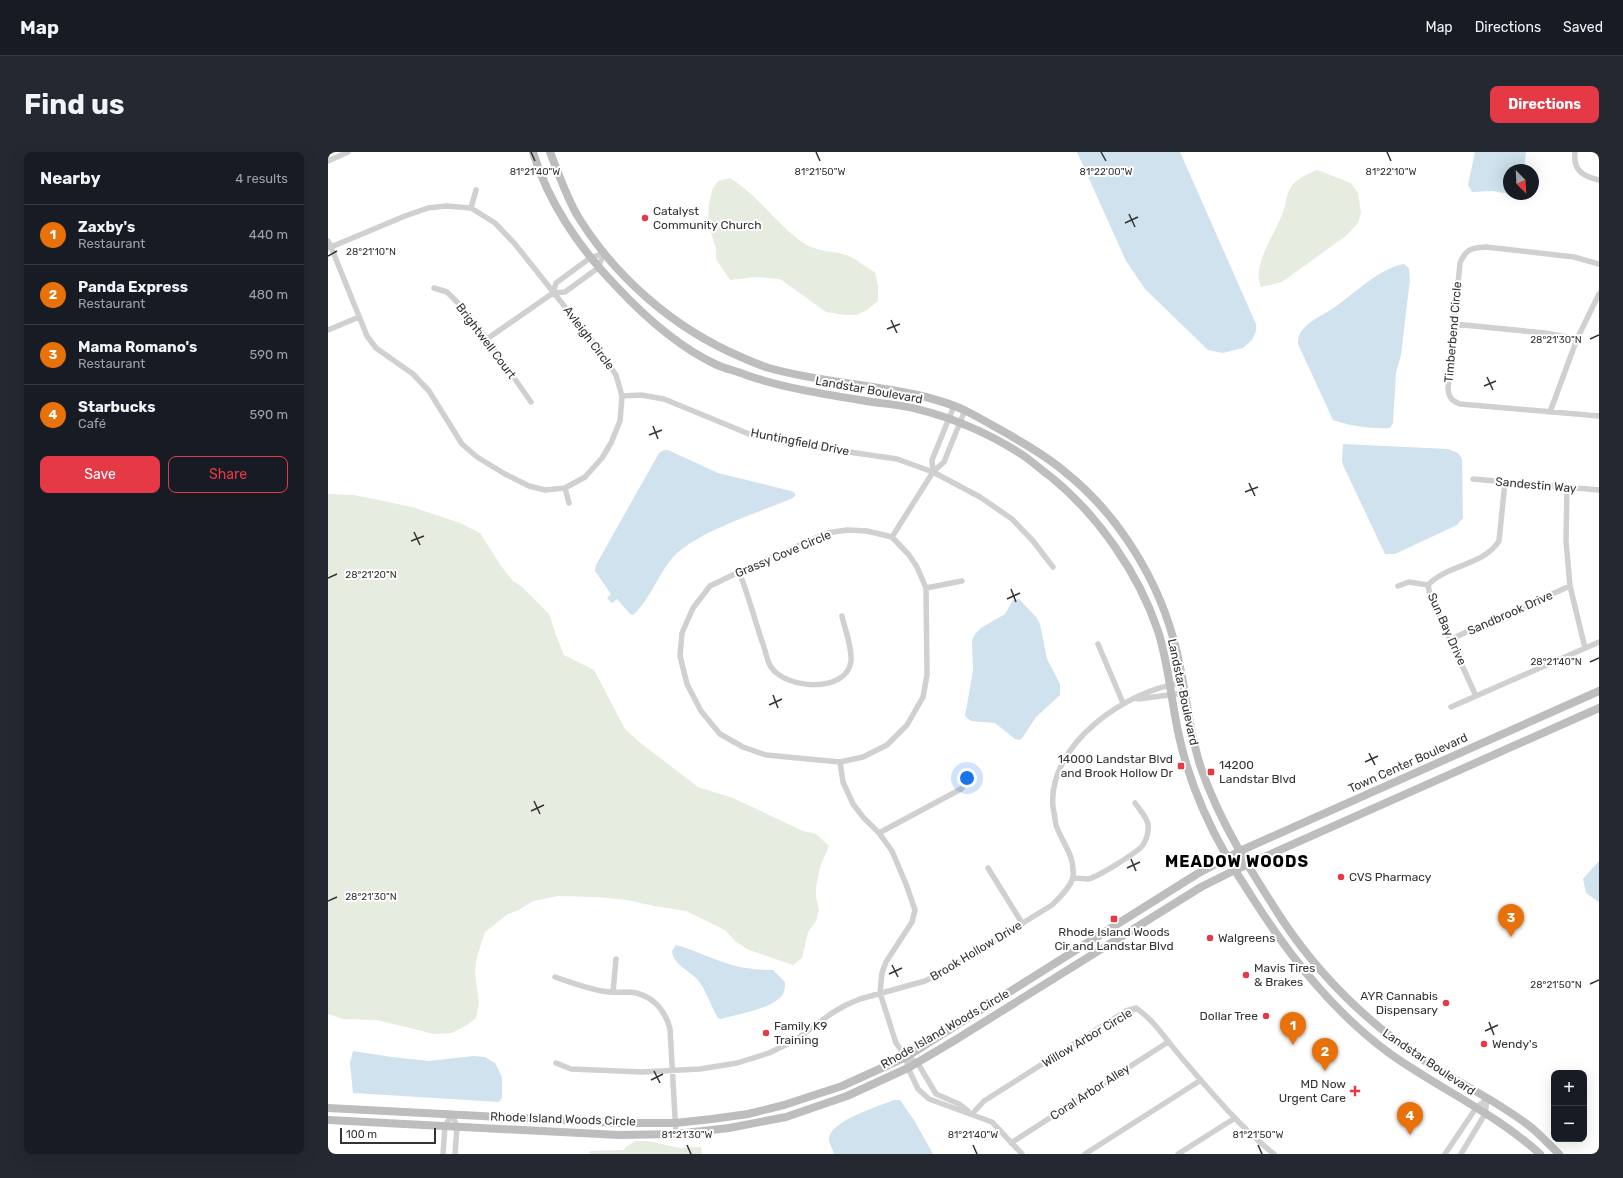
<!DOCTYPE html>
<meta charset="utf-8">
<style>
:root{--surface:#171b24;--page:#242831;--text:#f1f3f6;--muted:#9ea1a6;--line:#363941;--accent:#e63946}
body{margin:0;font-family:Rubik,sans-serif;background:var(--page);color:var(--text)}
.controls{position:absolute;right:12px;bottom:12px;display:grid;overflow:hidden;border-radius:8px;box-shadow:0 4px 16px #0002}
.controls button{width:36px;height:36px;display:grid;place-items:center;padding:0;border:0;border-bottom:1px solid var(--line);background:var(--surface);color:var(--text);font:20px sans-serif}
.compass{position:absolute;left:1175px;top:12px;width:36px;height:36px;border-radius:50%;background:var(--surface);box-shadow:0 4px 16px #0002;rotate:156deg}
.scale{position:absolute;left:12px;bottom:10px;width:96px;box-sizing:border-box;padding-left:4px;border:2px solid #333;border-top:0;font-size:11px;line-height:14px;white-space:nowrap;color:#333;-webkit-text-stroke:3px #fff;paint-order:stroke}
.you{position:absolute;left:639px;top:626px;width:14px;height:14px;margin:-10px;border:3px solid #fff;border-radius:50%;background:#1a73e8;box-shadow:0 0 0 6px #1a73e833}
.badge{display:grid;place-items:center;width:26px;height:26px;border-radius:50%;background:var(--accent);color:#fff;font-size:13px;font-weight:700}
.pin{position:absolute;translate:-50% -33px;filter:drop-shadow(0 1px 2px #0008)}
.pin::after{content:'';position:absolute;top:21px;width:14px;height:12px;background:inherit;clip-path:polygon(0 0,100% 0,50% 100%)}
.list{margin:0;padding:0;list-style:none}
h2{display:flex;justify-content:space-between;align-items:center;height:52px;margin:0;padding:0 16px;font-size:17px}
h2 small{font-size:13px;font-weight:400;color:var(--muted)}
.list li{display:grid;grid-template-columns:26px 1fr auto;gap:12px;align-items:center;box-sizing:border-box;height:60px;padding:0 16px;border-top:1px solid var(--line)}
.list b{display:block;font-size:15px;white-space:nowrap}
.list p{margin:0;font-size:13px;white-space:nowrap;color:var(--muted)}
.list em{font-size:13px;font-style:normal;color:var(--muted)}
.actions{display:flex;gap:8px;padding:12px 16px}
.actions a{flex:1;padding:9px 0;border:1px solid var(--accent);border-radius:8px;text-align:center;font-size:14px;color:var(--accent)}
.actions .main{background:var(--accent);color:#fff}
.map{position:relative;flex:none;width:1271px;height:1002px;overflow:hidden;border-radius:8px}
header{display:flex;align-items:center;gap:24px;box-sizing:border-box;height:56px;padding:0 20px;background:var(--surface);border-bottom:1px solid var(--line)}
header strong{font-size:19px}
nav{display:flex;gap:22px;margin-inline-start:auto;font-size:14px}
.intro{display:flex;align-items:center;justify-content:space-between;box-sizing:border-box;height:96px;padding:0 24px}
h1{margin:0;font-size:28px}
.button{padding:10px 18px;border-radius:8px;background:var(--accent);color:#fff;font-size:14px;font-weight:700}
main{display:flex;gap:24px;padding:0 24px}
aside{flex:1;background:var(--surface);border-radius:8px;box-shadow:0 4px 16px #0002}
.map>svg:first-child{display:block}
.green{fill:#e6ecdf}
.water{fill:#cfe2ee}
.lines{fill:none;stroke-linecap:round;stroke-linejoin:round}
.street{stroke:#d0d0d0;stroke-width:5.5}
.secondary{stroke:#bdbdbd;stroke-width:8}
.ticks{fill:none;stroke:#333;stroke-width:1.5}
.poi-dot{fill:#e63946;stroke:#fff;stroke-width:1.5}
.labels{text-anchor:middle;stroke-width:4;stroke-linejoin:round;paint-order:stroke}
.poi-label{font-size:12px;fill:#333;stroke:#fff;text-anchor:start}
.street-label{font-size:12px;fill:#333;stroke:#fff}
.district-label{font-size:16px;font-weight:bold;letter-spacing:1px;fill:#000;stroke:#fff}
.ticks-label{font-size:10px;text-anchor:middle;fill:#333;stroke:#fff;stroke-width:4;stroke-linejoin:round;paint-order:stroke}
</style>
<header>
<strong>Map</strong>
<nav><a>Map</a><a>Directions</a><a>Saved</a></nav>
</header>
<div class="intro"><h1>Find us</h1><a class="button">Directions</a></div>
<main>
<aside>
<h2>Nearby<small>4 results</small></h2>
<ul class="list">
<li><span class="badge" style="background:#e8710a">1</span><div><b>Zaxby's</b><p>Restaurant</p></div><em>440 m</em></li>
<li><span class="badge" style="background:#e8710a">2</span><div><b>Panda Express</b><p>Restaurant</p></div><em>480 m</em></li>
<li><span class="badge" style="background:#e8710a">3</span><div><b>Mama Romano's</b><p>Restaurant</p></div><em>590 m</em></li>
<li><span class="badge" style="background:#e8710a">4</span><div><b>Starbucks</b><p>Café</p></div><em>590 m</em></li>
</ul>
<div class="actions"><a class="main">Save</a><a>Share</a></div>
</aside>
<div class="map">
<svg width="1271" height="1002" viewBox="0 0 1271 1002">
<rect width="100%" height="100%" fill="#fff"/>
<path class="green" d="M 989,18 L 1023,31 L 1030,41 L 1033,61 L 1030,71 L 1019,83 L 954,130 L 933,135 C 923,113 948,81 955,60 C 958,53 958,43 962,37 C 968,26 979,23 989,18 Z
M 402,26 C 431,44 449,73 477,92 C 492,101 506,98 521,104 C 528,107 539,116 547,120 L 550,134 L 550,149 L 539,158 L 528,163 L 517,163 L 498,160 L 452,127 L 428,125 L 402,128 L 388,107 L 388,96 L 384,84 L 380,69 L 381,52 L 384,38 L 390,29 Z
M 0,342 L 26,343 L 84,355 L 132,371 L 152,381 L 173,414 L 185,429 L 194,435 L 221,462 L 229,486 L 236,503 L 266,518 L 297,577 L 310,589 L 370,635 L 405,646 L 475,679 L 488,682 L 501,694 L 492,715 L 488,735 L 488,745 L 491,758 L 488,769 L 480,780 L 474,806 L 465,813 L 421,798 L 408,790 L 398,779 L 387,773 L 358,759 L 326,754 L 299,748 L 268,745 L 230,744 L 205,749 L 191,758 L 180,762 L 157,780 L 148,808 L 147,822 L 151,850 L 148,866 L 139,873 L 124,881 L 106,882 L 49,868 L 15,867 L 0,862 Z
M 307,989 L 320,989 L 352,996 L 373,995 L 374,1002 L 261,1002 L 262,999 L 296,998 L 298,995 Z"/>
<path class="water" d="M 749,0 L 852,0 L 928,172 L 928,179 L 924,188 L 915,196 L 895,201 L 880,198 L 817,137 L 798,109 Z
M 1147,0 L 1198,0 L 1196,18 L 1181,18 L 1181,42 L 1165,39 L 1144,40 L 1140,33 Z
M 1076,112 L 1081,116 L 1082,127 L 1073,203 L 1068,221 L 1065,271 L 1062,276 C 1043,277 1022,274 1005,268 L 970,192 C 970,185 971,182 976,176 C 983,168 995,163 1004,157 C 1025,143 1051,116 1076,112 Z
M 1015,292 L 1120,297 L 1130,301 L 1134,307 L 1135,366 L 1129,373 L 1067,402 L 1057,402 L 1015,313 L 1014,308 Z
M 336,298 L 340,298 L 390,321 L 463,339 L 467,341 L 467,344 L 463,347 C 431,360 371,379 347,403 C 330,421 323,447 305,463 L 302,462 L 289,447 L 284,451 L 279,446 L 283,442 L 267,419 L 268,413 L 331,301 Z
M 691,447 L 708,465 L 712,472 L 719,507 L 732,532 L 732,543 L 708,565 L 695,585 L 692,588 L 687,587 L 667,571 L 643,569 L 637,564 L 645,519 L 644,488 L 647,482 L 653,476 L 677,462 L 685,448 Z
M 1271,709 L 1271,750 L 1258,741 L 1255,727 Z
M 348,793 C 364,797 379,805 395,810 C 411,816 428,818 445,818 L 457,830 C 457,834 457,838 455,842 C 446,857 409,862 393,867 L 390,866 C 382,853 379,839 369,827 C 360,818 345,812 344,799 Z
M 25,899 L 64,905 L 101,909 L 145,904 L 157,905 L 167,911 L 174,925 L 174,946 L 171,950 L 25,941 L 22,911 Z
M 566,948 L 572,948 L 586,968 L 605,1002 L 506,1002 C 505,998 501,991 501,987 C 501,969 552,954 566,948 Z"/>
<g class="lines">
<path class="street" d="M 1247,0 C 1245,18 1254,24 1271,28
M 0,9 L 20,0
M 143,56 L 148,38
M 0,89 L 3,95 L 39,184 L 48,196 L 85,222 L 101,239 L 134,292 L 149,305 L 177,322 L 201,334 L 217,338 L 237,336 L 257,325 L 274,306 L 283,291 L 292,269 L 294,244 L 288,223 L 269,195 L 187,92 L 167,71 L 143,56 L 118,54 L 100,56 L 77,64 L 3,95 L 0,96
M 1271,112 L 1246,105 L 1158,95 C 1143,96 1138,97 1132,111 L 1120,237 C 1121,246 1124,249 1132,252 L 1271,264
M 106,136 L 119,140 L 132,153 L 159,187 L 203,250
M 225,141 L 228,131 L 262,106 L 276,101
M 1126,172 L 1217,181 L 1249,187
M 0,178 L 31,165
M 159,187 L 225,141 L 237,140 L 270,116 L 276,101
M 294,244 L 313,243 L 336,247 L 421,282 L 459,291 L 569,307 L 605,320 L 652,345 L 684,367 L 705,389 L 725,415
M 1222,260 L 1249,187 L 1271,142
M 605,320 L 604,308 L 626,254
M 1145,327 L 1271,338
M 1239,335 L 1238,389 L 1242,434 L 1257,496
M 237,336 L 241,351
M 519,378 L 539,379 L 564,385 L 581,403 L 589,415 L 598,436 L 599,523 L 595,545 L 579,573 L 559,593 L 535,605 L 512,610 L 438,603 L 415,595 L 392,582 L 373,559 L 359,532 L 352,504 L 354,481 L 365,456 L 382,434 L 411,420 L 499,381 Z
M 564,385 L 605,320 L 616,310 L 637,258
M 411,420 C 421,444 427,470 436,495 C 438,501 439,509 443,515 C 457,537 519,542 523,509 C 524,494 517,478 514,464
M 1100,433 C 1120,412 1155,414 1171,389 L 1177,330
M 1100,433 L 1102,443 L 1148,544
M 1070,434 L 1081,430 L 1100,433
M 598,436 L 634,429
M 1123,487 L 1242,434
M 770,492 L 795,551
M 810,547 L 856,541
M 1123,555 L 1271,490
M 512,610 L 515,630 L 525,652 L 535,665 L 551,681 L 564,699 L 578,732 L 587,758 L 584,770 L 558,810 L 554,821 L 552,841 L 568,891 L 578,905 L 580,916 L 590,937 L 601,947 L 664,970 L 694,1002
M 551,681 L 633,637 L 642,627
M 660,716 L 694,771
M 745,726 C 750,726 756,727 760,727 C 770,725 810,700 815,693 C 819,687 821,678 820,672 C 818,664 812,658 807,651
M 227,825 C 242,830 258,836 274,839 C 283,841 292,840 302,840 C 323,842 337,857 342,877 L 348,982
M 285,840 L 288,807
M 578,905 L 589,910 L 608,942 L 631,952 L 640,959
M 228,911 L 243,917 L 314,920 L 372,917 L 409,911 L 441,901 L 466,889 L 504,861 L 518,853 L 532,847 L 597,829 L 617,819 L 724,753 C 731,746 744,734 745,724 C 747,703 734,691 728,673 C 727,667 726,660 725,655 C 719,592 800,537 855,531
M 124,962 L 129,975 L 127,1002
M 644,962 L 656,949 L 798,859 L 808,856 C 827,869 838,888 853,905 C 882,939 911,974 946,1002
M 683,991 L 840,890
M 115,1002 L 117,974 L 124,962
M 757,1002 L 873,928
M 850,1002 L 907,966
M 1117,1002 L 1148,956 L 1159,947
M 1133,1002 L 1157,962 L 1159,947"/>
<path class="secondary" d="M 205,0 C 220,50 252,97 288,134 C 317,165 350,195 389,213 C 398,217 409,219 418,223 C 459,237 501,243 544,250 C 559,252 574,253 589,257 C 625,266 662,282 693,302 C 704,309 713,318 723,325 C 770,363 811,422 830,479 C 841,513 843,549 851,584 C 860,626 877,666 898,703 C 905,716 914,729 922,742 C 960,802 1003,858 1061,901 C 1110,936 1167,961 1212,1002
M 222,0 C 230,21 238,43 249,63 C 287,125 345,176 413,205 C 422,209 431,213 441,216 C 490,230 541,232 590,243 C 606,247 625,252 640,260 C 654,267 667,275 680,282 C 700,294 720,305 737,320 C 791,363 832,430 848,497 C 858,536 860,577 873,616 C 892,671 924,721 955,769 C 992,824 1040,871 1094,907 C 1130,931 1170,949 1204,976 C 1213,984 1222,993 1231,1002
M 0,956 L 290,971 L 347,971 L 384,967 L 420,962 L 456,953 L 514,934 L 578,905 L 869,722 L 912,699 L 1271,539
M 0,968 L 291,983 L 348,982 L 401,976 L 458,965 L 519,944 L 580,916 L 624,890 L 873,735 L 907,718 L 1271,556"/>
</g>
<path class="ticks" d="M 203,0 L 207,9M 488,0 L 492,9M 773,0 L 778,9M 1059,0 L 1063,9M 801,62 L 807,75M 797,71 L 810,65M 0,104 L 9,99M 563,168 L 569,181M 559,177 L 572,172M 1262,187 L 1271,183M 1159,225 L 1165,238M 1156,234 L 1168,229M 325,274 L 330,287M 321,283 L 334,278M 921,331 L 927,344M 917,340 L 930,335M 86,380 L 92,393M 83,389 L 96,384M 0,426 L 9,422M 683,437 L 688,450M 679,447 L 692,441M 1262,510 L 1271,506M 445,543 L 450,556M 441,553 L 454,547M 1041,601 L 1047,613M 1037,610 L 1050,604M 206,649 L 212,662M 203,659 L 216,653M 803,707 L 808,719M 799,716 L 812,710M 0,749 L 9,745M 564,813 L 570,825M 561,822 L 574,816M 1262,832 L 1271,828M 1161,870 L 1166,883M 1157,879 L 1170,873M 326,919 L 332,931M 323,928 L 335,922M 359,993 L 363,1002M 645,993 L 649,1002M 930,993 L 934,1002"/>
<g class="poi-dot">
<circle cx="317" cy="66" r="4"/>
<rect x="849" y="610" width="8" height="8" rx="2"/>
<rect x="879" y="616" width="8" height="8" rx="2"/>
<circle cx="1013" cy="725" r="4"/>
<rect x="782" y="763" width="8" height="8" rx="2"/>
<circle cx="882" cy="786" r="4"/>
<circle cx="918" cy="823" r="4"/>
<circle cx="1118" cy="851" r="4"/>
<circle cx="938" cy="864" r="4"/>
<circle cx="438" cy="881" r="4"/>
<circle cx="1156" cy="892" r="4"/>
<path d="M1025 933h4v4h4v4h-4v4h-4v-4h-4v-4h4z"/>
</g>
<g class="labels">
<g class="poi-label">
<text x="325" y="63">Catalyst<tspan x="325" dy="14">Community Church</tspan></text>
<text x="845" y="611" text-anchor="end">14000 Landstar Blvd<tspan x="845" dy="14">and Brook Hollow Dr</tspan></text>
<text x="891" y="617">14200<tspan x="891" dy="14">Landstar Blvd</tspan></text>
<text x="1021" y="729">CVS Pharmacy</text>
<text x="786" y="784" text-anchor="middle">Rhode Island Woods<tspan x="786" dy="14">Cir and Landstar Blvd</tspan></text>
<text x="890" y="790">Walgreens</text>
<text x="926" y="820">Mavis Tires<tspan x="926" dy="14">&amp; Brakes</tspan></text>
<text x="1110" y="848" text-anchor="end">AYR Cannabis<tspan x="1110" dy="14">Dispensary</tspan></text>
<text x="930" y="868" text-anchor="end">Dollar Tree</text>
<text x="446" y="878">Family K9<tspan x="446" dy="14">Training</tspan></text>
<text x="1164" y="896">Wendy's</text>
<text x="1018" y="936" text-anchor="end">MD Now<tspan x="1018" dy="14">Urgent Care</tspan></text>
</g>
<g class="street-label">
<text transform="translate(1125 180) rotate(-85)" y="4">Timberbend Circle</text>
<text transform="translate(261 186) rotate(53)" y="4">Avleigh Circle</text>
<text transform="translate(158 189) rotate(53)" y="4">Brightwell Court</text>
<text transform="translate(541 238) rotate(10)" y="4">Landstar Boulevard</text>
<text transform="translate(472 290) rotate(11)" y="4">Huntingfield Drive</text>
<text transform="translate(1208 333) rotate(5)" y="4">Sandestin Way</text>
<text transform="translate(455 402) rotate(-23)" y="4">Grassy Cove Circle</text>
<text transform="translate(1182 461) rotate(-24)" y="4">Sandbrook Drive</text>
<text transform="translate(1119 477) rotate(66)" y="4">Sun Bay Drive</text>
<text transform="translate(855 540) rotate(78)" y="4">Landstar Boulevard</text>
<text transform="translate(1080 611) rotate(-24)" y="4">Town Center Boulevard</text>
<text transform="translate(648 799) rotate(-31)" y="4">Brook Hollow Drive</text>
<text transform="translate(617 877) rotate(-30)" y="4">Rhode Island Woods Circle</text>
<text transform="translate(759 886) rotate(-31)" y="4">Willow Arbor Circle</text>
<text transform="translate(1101 910) rotate(34)" y="4">Landstar Boulevard</text>
<text transform="translate(762 940) rotate(-33)" y="4">Coral Arbor Alley</text>
<text transform="translate(235 967) rotate(2)" y="4">Rhode Island Woods Circle</text>
</g>
<g class="district-label">
<text x="909" y="715">MEADOW WOODS</text>
</g>
</g>
<g class="ticks-label">
<text x="207" y="23">81°21'40"W</text>
<text x="492" y="23">81°21'50"W</text>
<text x="778" y="23">81°22'00"W</text>
<text x="1063" y="23">81°22'10"W</text>
<text x="43" y="103">28°21'10"N</text>
<text x="1228" y="191">28°21'30"N</text>
<text x="43" y="426">28°21'20"N</text>
<text x="1228" y="513">28°21'40"N</text>
<text x="43" y="748">28°21'30"N</text>
<text x="1228" y="836">28°21'50"N</text>
<text x="359" y="986">81°21'30"W</text>
<text x="645" y="986">81°21'40"W</text>
<text x="930" y="986">81°21'50"W</text>
</g>
</svg>
<div class="controls">
<button>+</button>
<button>−</button>
</div>
<svg class="compass" viewBox="-18 -18 36 36"><path d="M0-13l5 13h-10z" fill="#e53935"/><path d="M0 13l5-13h-10z" fill="#9ea1a6"/></svg>
<div class="scale">100 m</div>
<div class="you"></div>
<div class="pin badge" style="left:965px;top:893px;background:#e8710a">1</div>
<div class="pin badge" style="left:997px;top:919px;background:#e8710a">2</div>
<div class="pin badge" style="left:1183px;top:785px;background:#e8710a">3</div>
<div class="pin badge" style="left:1082px;top:983px;background:#e8710a">4</div>
</div>
</main>
